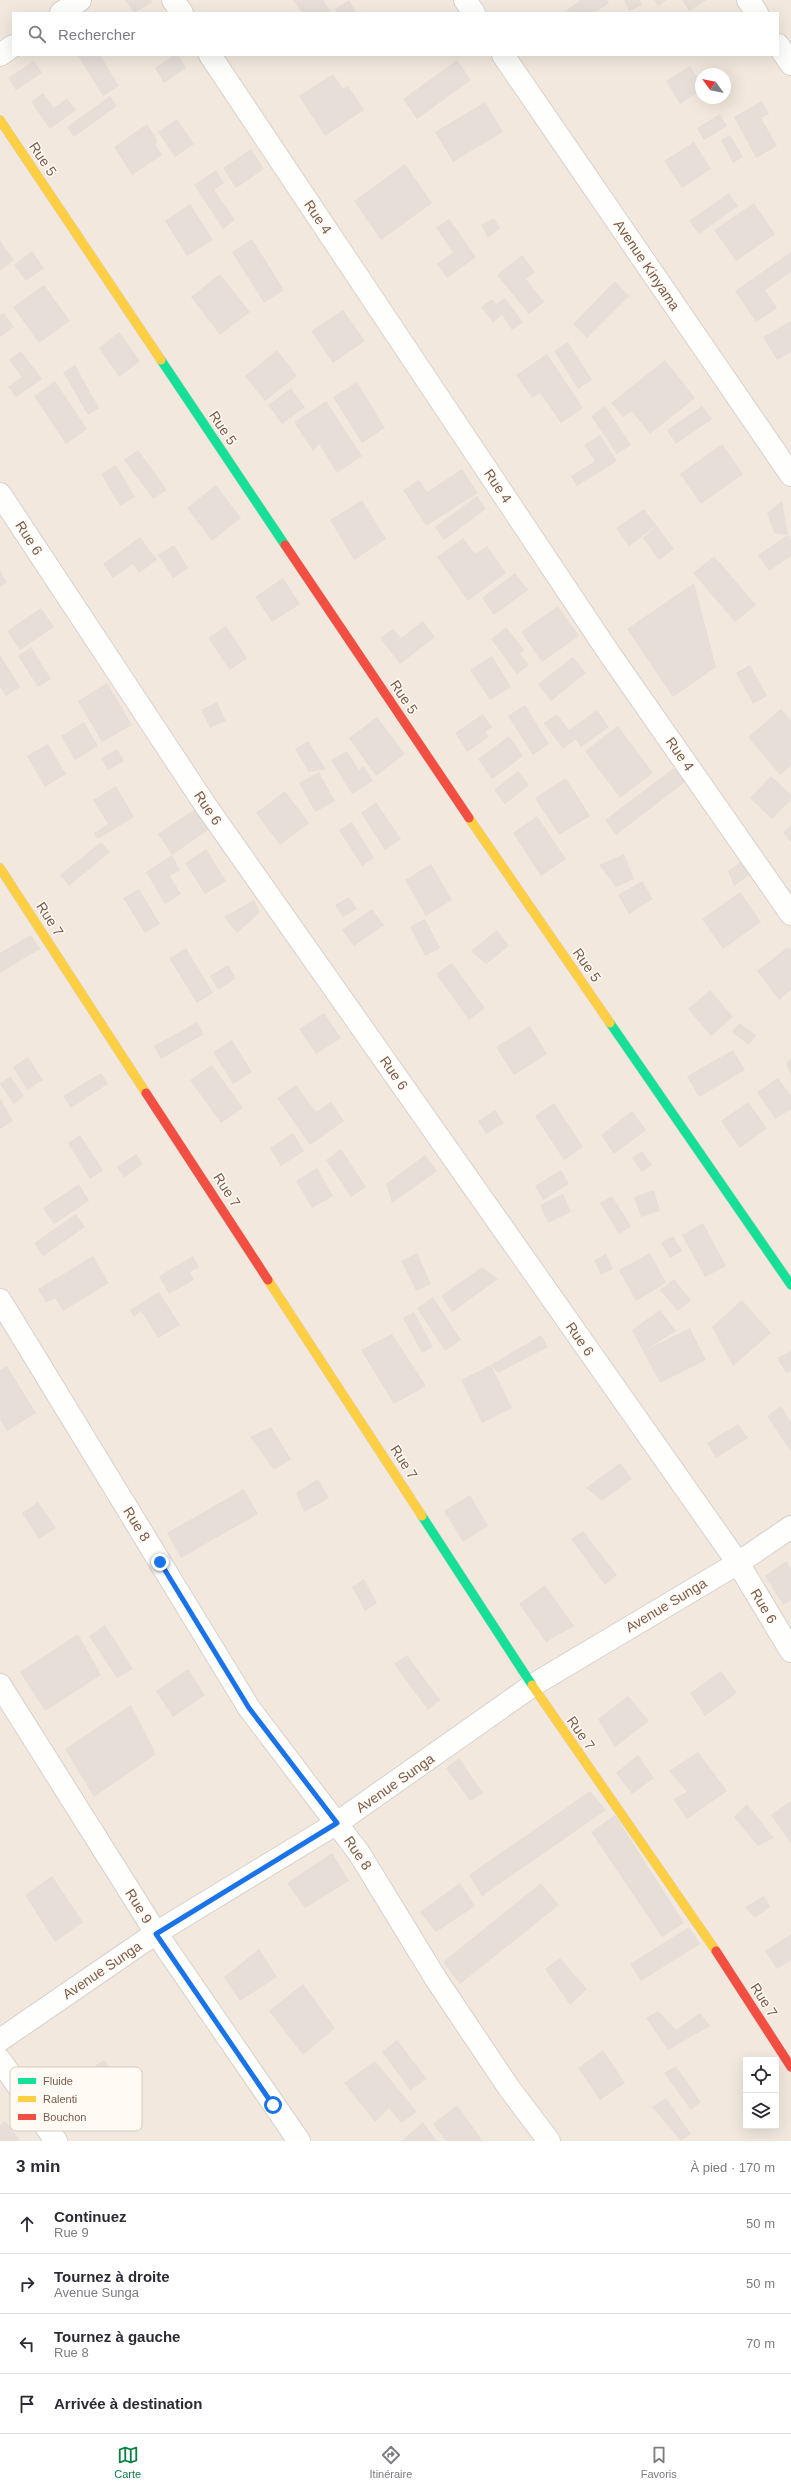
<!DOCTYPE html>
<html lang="fr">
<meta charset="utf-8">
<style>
:root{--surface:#fff;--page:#f2f2f3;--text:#2b2b33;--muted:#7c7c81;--line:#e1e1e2;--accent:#0b8043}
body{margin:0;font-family:Arial,sans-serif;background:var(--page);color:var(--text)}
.controls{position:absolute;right:12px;bottom:12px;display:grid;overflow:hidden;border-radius:0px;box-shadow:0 4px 16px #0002}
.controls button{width:36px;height:36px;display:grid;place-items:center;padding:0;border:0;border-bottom:1px solid var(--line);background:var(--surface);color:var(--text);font:20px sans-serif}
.compass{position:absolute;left:695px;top:68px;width:36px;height:36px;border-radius:50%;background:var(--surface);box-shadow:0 4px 16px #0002;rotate:303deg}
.stop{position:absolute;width:12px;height:12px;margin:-9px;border:3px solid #1a73e8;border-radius:50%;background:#fff}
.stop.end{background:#1a73e8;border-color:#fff;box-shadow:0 1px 4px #0008}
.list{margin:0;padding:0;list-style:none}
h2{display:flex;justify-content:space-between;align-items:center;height:52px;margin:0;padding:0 16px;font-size:17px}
h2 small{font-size:13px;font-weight:400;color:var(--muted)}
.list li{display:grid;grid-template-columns:26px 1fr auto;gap:12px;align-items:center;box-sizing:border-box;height:60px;padding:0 16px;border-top:1px solid var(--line)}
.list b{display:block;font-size:15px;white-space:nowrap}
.list p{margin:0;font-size:13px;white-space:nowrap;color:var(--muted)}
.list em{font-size:13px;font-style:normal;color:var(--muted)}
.icon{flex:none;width:22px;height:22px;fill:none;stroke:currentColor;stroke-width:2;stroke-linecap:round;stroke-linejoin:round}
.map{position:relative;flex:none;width:791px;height:2141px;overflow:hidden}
.search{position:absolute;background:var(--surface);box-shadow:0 4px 16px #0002;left:12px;right:12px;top:12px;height:44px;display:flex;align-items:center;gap:10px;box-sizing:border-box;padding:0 14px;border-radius:0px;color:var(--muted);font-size:15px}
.sheet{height:292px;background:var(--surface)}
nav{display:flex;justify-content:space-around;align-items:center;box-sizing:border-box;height:56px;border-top:1px solid var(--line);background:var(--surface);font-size:11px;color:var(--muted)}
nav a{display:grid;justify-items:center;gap:2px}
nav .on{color:var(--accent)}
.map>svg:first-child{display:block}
.residential{fill:#f2e8de;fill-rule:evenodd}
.building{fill:#e6ded7}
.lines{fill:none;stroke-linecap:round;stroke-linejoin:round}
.street-casing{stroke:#d7d1cb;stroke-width:24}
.fast-casing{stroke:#d9d2cb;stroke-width:10}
.slow-casing{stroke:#d9d2cb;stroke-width:10}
.jam-casing{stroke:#d9d2cb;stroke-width:10}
.street{stroke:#fefefd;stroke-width:22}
.fast{stroke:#16e098;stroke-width:9}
.slow{stroke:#ffcf43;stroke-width:9}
.jam{stroke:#f24e42;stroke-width:9}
.route{stroke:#1a73e8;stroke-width:5}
.labels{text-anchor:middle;stroke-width:3;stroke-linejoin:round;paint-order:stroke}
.street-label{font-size:14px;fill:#7a5c4d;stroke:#fffaf3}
.key{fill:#fffaf3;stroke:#d7cbc1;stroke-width:1}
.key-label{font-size:11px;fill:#7a5c4d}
</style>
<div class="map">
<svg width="791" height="2141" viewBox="0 0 791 2141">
<rect width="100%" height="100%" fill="#f9f5f0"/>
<path class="residential" d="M 0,0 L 791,0 L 791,2141 L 0,2141 ZM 13,13 L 778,13 L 778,55 L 13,55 ZM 701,74 L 725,74 L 725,98 L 701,98 ZM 746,2060 L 776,2060 L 776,2126 L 746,2126 Z"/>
<path class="building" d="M 125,0 L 151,0 L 153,2 L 134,13 Z
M 293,0 L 323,0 L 332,13 L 302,13 Z
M 349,0 L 357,13 L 337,13 L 335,9 Z
M 581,0 L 607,0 L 609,3 L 594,13 L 563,13 Z
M 624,0 L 640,0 L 642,5 L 629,11 Z
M 654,0 L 667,0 L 658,6 Z
M 682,0 L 707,0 L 689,11 Z
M 100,55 L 119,86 L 103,96 L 78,56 Z
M 174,55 L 178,55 L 186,68 L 164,83 L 155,68 Z
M 457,60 L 471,80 L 417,119 L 403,99 Z
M 34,61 L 42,73 L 16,90 L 8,78 Z
M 690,66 L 701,83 L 701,90 L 680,104 L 666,81 Z
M 720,68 L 723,74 L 708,74 Z
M 333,74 L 343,89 L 348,86 L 364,110 L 325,136 L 299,96 Z
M 725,77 L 731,90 L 725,93 Z
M 43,93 L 54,108 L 67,98 L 76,110 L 50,129 L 31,102 Z
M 110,96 L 117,106 L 74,137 L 67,127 Z
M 762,101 L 769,114 L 761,118 L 777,146 L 756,158 L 734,117 Z
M 485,102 L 503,132 L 453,162 L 435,132 Z
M 720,114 L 727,126 L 704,140 L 697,128 Z
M 177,119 L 194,144 L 175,157 L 158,132 Z
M 147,124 L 158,141 L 155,144 L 162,155 L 132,175 L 114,147 Z
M 730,135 L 743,157 L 733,163 L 721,140 Z
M 694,142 L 711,169 L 682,188 L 664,161 Z
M 251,149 L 264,169 L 236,188 L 223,168 Z
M 405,164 L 432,203 L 381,240 L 354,201 Z
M 216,170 L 224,183 L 214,190 L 235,220 L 223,229 L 194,185 Z
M 729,193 L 738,206 L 699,234 L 689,221 Z
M 754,203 L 775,234 L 736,261 L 714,230 Z
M 190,204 L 213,240 L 187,256 L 165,221 Z
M 494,218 L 500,228 L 488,238 L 481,225 Z
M 449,219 L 476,257 L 447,278 L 437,264 L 453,252 L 436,228 Z
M 252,239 L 284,290 L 264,303 L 232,252 Z
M 0,241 L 14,260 L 0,271 Z
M 32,251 L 44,268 L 26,281 L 14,265 Z
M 791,252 L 791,272 L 765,290 L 777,308 L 756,322 L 735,291 Z
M 522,255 L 535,272 L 526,279 L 544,302 L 529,314 L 497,275 Z
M 220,274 L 250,312 L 220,335 L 191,297 Z
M 615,281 L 629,296 L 587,338 L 573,324 Z
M 44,285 L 70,321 L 39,343 L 13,307 Z
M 505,298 L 523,322 L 512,330 L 502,315 L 493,322 L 481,307 L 492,299 L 496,304 Z
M 343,310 L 365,341 L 333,363 L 311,331 Z
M 4,313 L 14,327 L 0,337 L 0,315 Z
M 791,321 L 791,352 L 777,360 L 763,337 Z
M 119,332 L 140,361 L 119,377 L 99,348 Z
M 568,342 L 592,380 L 578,389 L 554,351 Z
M 277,350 L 297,376 L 265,401 L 245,376 Z
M 21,351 L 42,379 L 16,397 L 8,387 L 22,377 L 9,360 Z
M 547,354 L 583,408 L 561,423 L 540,393 L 532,398 L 516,375 Z
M 665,360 L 695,398 L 650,434 L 632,411 L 623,417 L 611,403 Z
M 75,365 L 99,408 L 88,415 L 63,372 Z
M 55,381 L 87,429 L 66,444 L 34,396 Z
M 357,382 L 385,428 L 362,443 L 333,397 Z
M 291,388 L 305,407 L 282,424 L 268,405 Z
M 326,401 L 362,456 L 337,473 L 319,444 L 313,451 L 294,422 Z
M 605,406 L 631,445 L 617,454 L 591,416 Z
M 702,406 L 712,419 L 676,444 L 667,430 Z
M 600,435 L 617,461 L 577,486 L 571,476 L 595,461 L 584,445 Z
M 722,444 L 743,474 L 701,504 L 680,474 Z
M 138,450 L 167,490 L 153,499 L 124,460 Z
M 116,465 L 135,497 L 120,506 L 101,474 Z
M 462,469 L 478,493 L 426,526 L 403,490 L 419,480 L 427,492 Z
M 216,485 L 241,518 L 212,541 L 187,508 Z
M 477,496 L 486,509 L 444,540 L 435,527 Z
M 362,500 L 386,539 L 354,560 L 330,520 Z
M 782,501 L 788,535 L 774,533 L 767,513 Z
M 644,509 L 674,549 L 659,560 L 643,538 L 656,526 L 629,546 L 616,528 Z
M 788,535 L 791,540 L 791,556 L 769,571 L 758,555 Z
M 140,537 L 157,560 L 139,573 L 133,564 L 113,578 L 103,564 Z
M 463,538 L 475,554 L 487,546 L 506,573 L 468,601 L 437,557 Z
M 174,545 L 188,568 L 173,578 L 158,555 Z
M 714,556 L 756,605 L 735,622 L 693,573 Z
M 0,571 L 7,582 L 0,587 Z
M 515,573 L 528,590 L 494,615 L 482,598 Z
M 283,578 L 300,604 L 272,622 L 255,597 Z
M 694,583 L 716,667 L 673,697 L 627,629 Z
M 558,606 L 579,636 L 542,662 L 521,632 Z
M 41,608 L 54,627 L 20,650 L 7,631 Z
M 423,621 L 435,637 L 400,664 L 380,638 L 393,629 L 401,638 Z
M 226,626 L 247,658 L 230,670 L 208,638 Z
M 506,627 L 524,650 L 520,654 L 529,665 L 517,674 L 491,639 Z
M 31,647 L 51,679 L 38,687 L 18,656 Z
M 0,655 L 20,687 L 6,696 L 0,687 Z
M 492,656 L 511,687 L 490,700 L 470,670 Z
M 573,657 L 586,673 L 551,701 L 538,684 Z
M 750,665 L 767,696 L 753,704 L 736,673 Z
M 107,683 L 132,725 L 102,742 L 78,701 Z
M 217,702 L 226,721 L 210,728 L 201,710 Z
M 525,705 L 549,744 L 533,755 L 508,716 Z
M 781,709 L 791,721 L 791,765 L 780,775 L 748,737 Z
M 597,710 L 609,727 L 581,747 L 576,739 L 563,749 L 544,723 L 557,714 L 569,730 Z
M 483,714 L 492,727 L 485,732 L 489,737 L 467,752 L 455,733 Z
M 377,717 L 405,754 L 376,776 L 349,738 Z
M 84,722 L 98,746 L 75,760 L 61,736 Z
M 618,726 L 653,773 L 620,798 L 585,751 Z
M 509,736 L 523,756 L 492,779 L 478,759 Z
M 308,741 L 326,769 L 309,772 L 295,749 Z
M 48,744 L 66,774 L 45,787 L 27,756 Z
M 117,749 L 124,761 L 108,770 L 101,758 Z
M 347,751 L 359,770 L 364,766 L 373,781 L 352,794 L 331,760 Z
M 674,768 L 685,782 L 616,835 L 605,820 Z
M 518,771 L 529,785 L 505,804 L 494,790 Z
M 319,772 L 335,801 L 315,812 L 299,783 Z
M 771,776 L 791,795 L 791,800 L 772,819 L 750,798 Z
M 566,778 L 590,816 L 559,835 L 535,798 Z
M 116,786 L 134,817 L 98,839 L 94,833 L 108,824 L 93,800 Z
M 285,791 L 309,823 L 280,845 L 256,813 Z
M 376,802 L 401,839 L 385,850 L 361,813 Z
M 201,805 L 215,825 L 172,855 L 180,870 L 170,876 L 181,894 L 165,904 L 146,872 L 172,855 L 158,834 Z
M 537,816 L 566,859 L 541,876 L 513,833 Z
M 352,822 L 374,858 L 362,866 L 339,830 Z
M 791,825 L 791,842 L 783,832 Z
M 101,842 L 110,852 L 69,886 L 60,875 Z
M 206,849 L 226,881 L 205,894 L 185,863 Z
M 624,854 L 634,879 L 616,887 L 599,865 Z
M 743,860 L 752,873 L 734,886 L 728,871 Z
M 431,864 L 452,900 L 426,916 L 405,880 Z
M 642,881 L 653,899 L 629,914 L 618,895 Z
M 139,889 L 160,924 L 145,933 L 123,898 Z
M 740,892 L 761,922 L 723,949 L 702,919 Z
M 349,897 L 357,909 L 343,917 L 335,905 Z
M 254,900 L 260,912 L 237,933 L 224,917 Z
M 372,909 L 384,925 L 354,946 L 342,930 Z
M 425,919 L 440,948 L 425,956 L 410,927 Z
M 497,930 L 509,946 L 486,964 L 471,951 Z
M 31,935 L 40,949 L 0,973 L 0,953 Z
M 788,947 L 791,950 L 791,990 L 779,1000 L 757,971 Z
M 186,948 L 213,993 L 197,1003 L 169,958 Z
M 452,963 L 485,1008 L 469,1020 L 436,974 Z
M 228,965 L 236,978 L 218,990 L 210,976 Z
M 710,990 L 733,1017 L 711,1036 L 688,1009 Z
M 324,1013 L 341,1038 L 316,1054 L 299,1029 Z
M 197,1022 L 204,1034 L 161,1059 L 154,1046 Z
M 739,1023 L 756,1035 L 749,1045 L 732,1032 Z
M 530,1026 L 547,1054 L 514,1075 L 496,1047 Z
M 232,1040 L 252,1072 L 233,1084 L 213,1052 Z
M 733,1050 L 745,1070 L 699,1097 L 687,1076 Z
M 28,1057 L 43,1080 L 27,1090 L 13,1067 Z
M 791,1058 L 791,1075 L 786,1064 Z
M 212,1065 L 243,1108 L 221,1123 L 190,1080 Z
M 101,1073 L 108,1084 L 71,1108 L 63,1096 Z
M 10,1076 L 24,1096 L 14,1104 L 0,1084 Z
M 778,1078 L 791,1096 L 791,1109 L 775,1119 L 757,1092 Z
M 296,1085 L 316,1112 L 331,1102 L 344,1121 L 310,1145 L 277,1098 Z
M 0,1098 L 13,1121 L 0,1129 Z
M 748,1102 L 767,1128 L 740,1148 L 721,1121 Z
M 554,1103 L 583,1147 L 564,1160 L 535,1116 Z
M 495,1110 L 504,1123 L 486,1134 L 478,1121 Z
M 632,1111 L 646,1130 L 614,1154 L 601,1135 Z
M 293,1133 L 304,1151 L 281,1166 L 270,1148 Z
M 80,1135 L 103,1170 L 90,1179 L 68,1143 Z
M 341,1149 L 366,1187 L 351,1197 L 326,1160 Z
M 642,1151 L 652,1165 L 642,1172 L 632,1158 Z
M 136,1154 L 143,1164 L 124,1178 L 117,1167 Z
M 425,1155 L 437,1171 L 392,1203 L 386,1184 Z
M 317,1168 L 333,1196 L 312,1208 L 296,1181 Z
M 561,1170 L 569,1184 L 543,1200 L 535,1186 Z
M 79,1184 L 89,1201 L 54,1224 L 43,1208 Z
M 654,1190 L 660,1211 L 641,1217 L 634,1197 Z
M 563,1194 L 571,1212 L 548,1223 L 540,1205 Z
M 612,1196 L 631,1226 L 619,1234 L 600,1203 Z
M 76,1214 L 85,1227 L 43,1256 L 34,1243 Z
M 703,1223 L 726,1266 L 705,1277 L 682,1235 Z
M 673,1236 L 682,1251 L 670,1258 L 661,1243 Z
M 417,1253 L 431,1284 L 416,1291 L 401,1261 Z
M 650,1253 L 666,1283 L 636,1301 L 619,1270 Z
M 606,1254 L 613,1269 L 601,1275 L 594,1260 Z
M 93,1256 L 109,1283 L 63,1311 L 55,1298 L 46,1303 L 38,1289 Z
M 193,1256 L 199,1267 L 190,1272 L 194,1280 L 169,1294 L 159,1276 Z
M 482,1267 L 498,1279 L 452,1312 L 441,1296 Z
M 674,1279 L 691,1300 L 678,1311 L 660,1290 Z
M 159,1292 L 180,1325 L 158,1338 L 141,1311 L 134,1317 L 130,1310 Z
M 433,1297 L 461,1340 L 445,1351 L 417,1308 Z
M 742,1300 L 771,1333 L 733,1366 L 712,1327 Z
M 660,1310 L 676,1331 L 646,1350 L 690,1328 L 706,1360 L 660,1383 L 632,1330 Z
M 414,1312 L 433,1347 L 422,1353 L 403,1318 Z
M 392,1334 L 426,1386 L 394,1404 L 361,1350 Z
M 541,1335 L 548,1347 L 498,1373 L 491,1365 Z
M 791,1351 L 791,1371 L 786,1373 L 777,1358 Z
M 491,1365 L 512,1408 L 482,1423 L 461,1380 Z
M 7,1366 L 36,1413 L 7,1431 L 0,1420 L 0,1370 Z
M 781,1406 L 791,1422 L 791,1452 L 767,1416 Z
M 738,1424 L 748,1438 L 716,1458 L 707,1443 Z
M 271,1427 L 291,1459 L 274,1470 L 250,1437 Z
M 620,1463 L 632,1479 L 602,1501 L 586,1488 Z
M 318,1479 L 329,1498 L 304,1512 L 296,1493 Z
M 244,1489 L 258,1514 L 181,1558 L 167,1533 Z
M 470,1495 L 488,1526 L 463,1542 L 444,1511 Z
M 38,1502 L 56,1528 L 39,1539 L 22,1513 Z
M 583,1531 L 617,1575 L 605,1585 L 571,1539 Z
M 786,1561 L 791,1569 L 791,1600 L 783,1605 L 765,1576 Z
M 364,1579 L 377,1603 L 365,1611 L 352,1587 Z
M 545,1585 L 574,1626 L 546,1642 L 519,1604 Z
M 105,1625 L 133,1669 L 117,1678 L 89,1636 Z
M 78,1634 L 101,1675 L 45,1711 L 20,1672 Z
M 407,1655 L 440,1700 L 428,1710 L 394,1664 Z
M 188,1669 L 205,1695 L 173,1717 L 156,1691 Z
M 721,1671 L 737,1693 L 705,1716 L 690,1693 Z
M 628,1696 L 649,1721 L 615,1747 L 598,1719 Z
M 131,1705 L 156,1754 L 94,1797 L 65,1749 Z
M 698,1752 L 727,1791 L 687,1819 L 673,1799 L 687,1792 L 669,1771 Z
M 638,1755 L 654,1778 L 632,1794 L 616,1773 Z
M 459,1758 L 483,1793 L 470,1801 L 446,1768 Z
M 590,1791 L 606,1810 L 482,1896 L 469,1875 Z
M 791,1801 L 791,1844 L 771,1815 Z
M 747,1804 L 774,1838 L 758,1846 L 734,1817 Z
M 615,1815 L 684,1923 L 662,1937 L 591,1832 Z
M 332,1853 L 349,1881 L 305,1908 L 287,1883 Z
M 52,1876 L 83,1922 L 55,1942 L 25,1895 Z
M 460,1883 L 475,1906 L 436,1932 L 420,1912 Z
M 541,1883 L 559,1905 L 460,1984 L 443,1962 Z
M 764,1896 L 770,1907 L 755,1918 L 745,1907 Z
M 689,1927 L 700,1944 L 641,1981 L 630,1964 Z
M 791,1934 L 791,1960 L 777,1969 L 765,1951 Z
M 259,1949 L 277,1977 L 240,2001 L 224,1977 Z
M 560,1958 L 587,1989 L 570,2005 L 545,1969 Z
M 303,1984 L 335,2028 L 303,2055 L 269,2011 Z
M 658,2011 L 676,2030 L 700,2013 L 710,2026 L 668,2050 L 646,2018 Z
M 397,2040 L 427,2079 L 410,2090 L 382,2052 Z
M 603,2050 L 625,2083 L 600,2100 L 578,2068 Z
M 104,2060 L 115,2075 L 69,2102 L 60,2089 Z
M 375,2061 L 417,2112 L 401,2123 L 389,2108 L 375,2122 L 344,2083 Z
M 676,2066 L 701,2102 L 691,2110 L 664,2073 Z
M 666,2098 L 691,2134 L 681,2141 L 652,2107 Z
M 457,2105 L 483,2141 L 446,2141 L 433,2124 Z
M 5,2121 L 20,2140 L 18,2141 L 0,2141 L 0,2125 Z
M 423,2122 L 437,2141 L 401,2141 Z"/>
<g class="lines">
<defs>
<path id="street" d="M 173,0 L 182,13
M 465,0 L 474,13
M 748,0 L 757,13
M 61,13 L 80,0
M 778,45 L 791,64
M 0,55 L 13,46
M 210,55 L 609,653 L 791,914
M 503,55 L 791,475
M 0,494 L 206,806 L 738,1563 L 791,1651
M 0,1300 L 249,1708 L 359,1853 L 436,1979 L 509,2088 L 549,2141
M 0,1685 L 156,1933 L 299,2141
M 0,2040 L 156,1933 L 337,1823 L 533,1685 L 738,1563 L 791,1527
M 0,2060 L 56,2141"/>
<path id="fast" d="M 161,360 L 285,545
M 610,1023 L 791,1285
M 422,1516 L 532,1685"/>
<path id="slow" d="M 0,120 L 161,360
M 469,818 L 610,1023
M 0,868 L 146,1093
M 268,1280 L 422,1516
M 532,1685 L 716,1951"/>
<path id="jam" d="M 285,545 L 469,818
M 146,1093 L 268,1280
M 716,1951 L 791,2067"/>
</defs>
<use href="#street" class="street-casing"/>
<use href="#fast" class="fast-casing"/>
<use href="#slow" class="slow-casing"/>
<use href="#jam" class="jam-casing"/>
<use href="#street" class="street"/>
<use href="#fast" class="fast"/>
<use href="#slow" class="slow"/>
<use href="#jam" class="jam"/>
</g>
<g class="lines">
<path class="route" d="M 160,1562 L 249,1708 L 337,1823 L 156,1934 L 273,2105"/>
</g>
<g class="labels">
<g class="street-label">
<text transform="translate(43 159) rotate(56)" y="5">Rue 5</text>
<text transform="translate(318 217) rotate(56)" y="5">Rue 4</text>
<text transform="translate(647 265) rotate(56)" y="5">Avenue Kinyama</text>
<text transform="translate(223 428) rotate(56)" y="5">Rue 5</text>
<text transform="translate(498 486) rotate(56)" y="5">Rue 4</text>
<text transform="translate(29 538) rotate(57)" y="5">Rue 6</text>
<text transform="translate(404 697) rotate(56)" y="5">Rue 5</text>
<text transform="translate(680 754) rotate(55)" y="5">Rue 4</text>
<text transform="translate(208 808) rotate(56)" y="5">Rue 6</text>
<text transform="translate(50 919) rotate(57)" y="5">Rue 7</text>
<text transform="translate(587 965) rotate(55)" y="5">Rue 5</text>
<text transform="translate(394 1073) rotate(55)" y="5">Rue 6</text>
<text transform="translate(227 1190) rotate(57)" y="5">Rue 7</text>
<text transform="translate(580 1339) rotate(55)" y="5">Rue 6</text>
<text transform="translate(404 1462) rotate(57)" y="5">Rue 7</text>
<text transform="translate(137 1524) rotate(58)" y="5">Rue 8</text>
<text transform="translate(666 1605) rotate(-31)" y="5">Avenue Sunga</text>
<text transform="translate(764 1606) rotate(59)" y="5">Rue 6</text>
<text transform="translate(581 1733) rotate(55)" y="5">Rue 7</text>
<text transform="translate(395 1783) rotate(-35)" y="5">Avenue Sunga</text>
<text transform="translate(358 1853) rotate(56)" y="5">Rue 8</text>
<text transform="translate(139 1906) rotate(58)" y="5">Rue 9</text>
<text transform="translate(102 1970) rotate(-34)" y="5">Avenue Sunga</text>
<text transform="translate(764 2000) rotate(57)" y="5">Rue 7</text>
</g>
</g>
<rect x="10" y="2067" width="132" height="64" rx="6" class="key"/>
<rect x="18" y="2078" width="18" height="6" fill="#16e098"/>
<rect x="18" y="2096" width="18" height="6" fill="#ffcf43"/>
<rect x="18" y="2114" width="18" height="6" fill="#f24e42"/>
<g class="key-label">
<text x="43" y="2085">Fluide</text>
<text x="43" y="2103">Ralenti</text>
<text x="43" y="2121">Bouchon</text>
</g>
</svg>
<div class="controls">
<button><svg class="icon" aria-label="locate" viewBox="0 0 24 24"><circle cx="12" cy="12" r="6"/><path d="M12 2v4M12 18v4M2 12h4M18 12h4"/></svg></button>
<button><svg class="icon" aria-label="layers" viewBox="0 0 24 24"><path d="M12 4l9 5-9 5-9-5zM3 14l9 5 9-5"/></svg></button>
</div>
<svg class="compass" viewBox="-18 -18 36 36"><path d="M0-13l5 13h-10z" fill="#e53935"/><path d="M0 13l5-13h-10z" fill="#7c7c81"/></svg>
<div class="stop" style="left:273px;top:2105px"></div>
<div class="stop end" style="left:160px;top:1562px"></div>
<div class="search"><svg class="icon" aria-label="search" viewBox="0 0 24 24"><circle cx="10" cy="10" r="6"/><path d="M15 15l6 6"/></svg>Rechercher</div>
</div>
<section class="sheet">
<h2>3 min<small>À pied · 170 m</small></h2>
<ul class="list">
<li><svg class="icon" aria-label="ahead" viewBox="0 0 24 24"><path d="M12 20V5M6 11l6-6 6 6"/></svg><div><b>Continuez</b><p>Rue 9</p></div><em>50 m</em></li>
<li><svg class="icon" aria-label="right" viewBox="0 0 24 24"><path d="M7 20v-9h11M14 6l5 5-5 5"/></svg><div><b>Tournez à droite</b><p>Avenue Sunga</p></div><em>50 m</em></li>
<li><svg class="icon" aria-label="left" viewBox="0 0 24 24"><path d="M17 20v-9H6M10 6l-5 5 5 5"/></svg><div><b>Tournez à gauche</b><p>Rue 8</p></div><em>70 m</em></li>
<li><svg class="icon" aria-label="arrive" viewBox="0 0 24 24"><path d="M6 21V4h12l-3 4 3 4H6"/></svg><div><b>Arrivée à destination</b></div></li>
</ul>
</section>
<nav>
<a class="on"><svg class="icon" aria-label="map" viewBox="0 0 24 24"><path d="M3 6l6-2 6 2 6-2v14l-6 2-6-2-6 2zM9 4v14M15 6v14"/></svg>Carte</a>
<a><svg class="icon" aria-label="directions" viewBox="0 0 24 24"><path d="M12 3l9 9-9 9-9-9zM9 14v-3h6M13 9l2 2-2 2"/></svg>Itinéraire</a>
<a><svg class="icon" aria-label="saved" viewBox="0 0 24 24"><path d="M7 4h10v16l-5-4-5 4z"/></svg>Favoris</a>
</nav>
